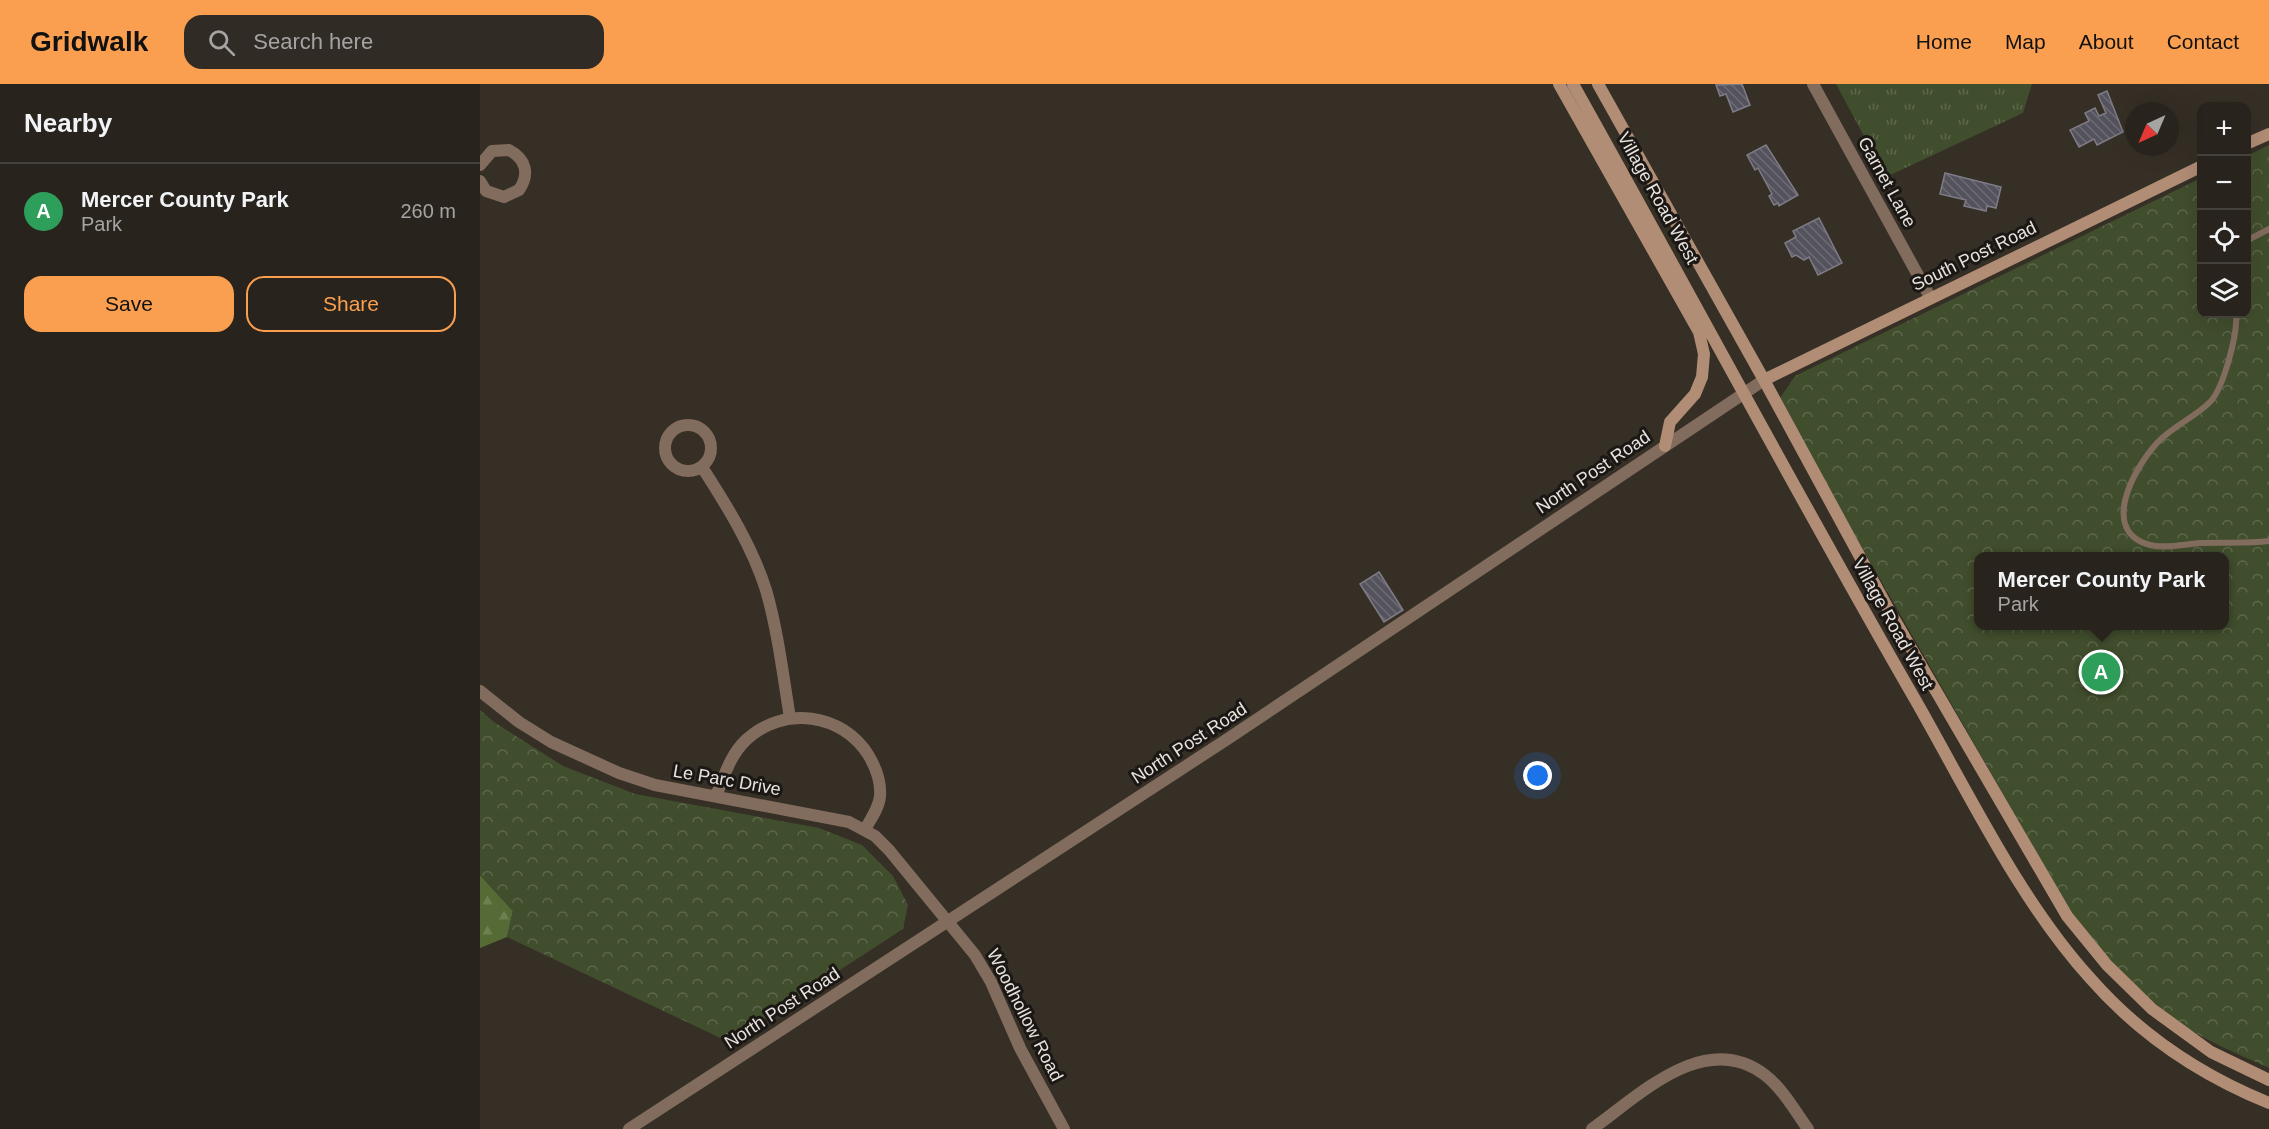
<!DOCTYPE html>
<meta charset="utf-8">
<style>
:root{--surface:#28231c;--page:#302b25;--text:#f1f3f6;--muted:#a5a4a3;--line:#44403b;--accent:#fa9f4f}
body{margin:0;font-family:Arial,sans-serif;background:var(--page);color:var(--text)}
.controls{position:absolute;right:18px;top:18px;display:grid;overflow:hidden;border-radius:12px;box-shadow:0 6px 24px #0002}
.controls button{width:54px;height:54px;display:grid;place-items:center;padding:0;border:0;border-bottom:2px solid var(--line);background:var(--surface);color:var(--text);font:30px sans-serif}
.compass{position:absolute;left:1645px;top:18px;width:54px;height:54px;border-radius:50%;background:var(--surface);box-shadow:0 6px 24px #0002;rotate:224deg}
.you{position:absolute;left:1058px;top:692px;width:21px;height:21px;margin:-15px;border:4px solid #fff;border-radius:50%;background:#1a73e8;box-shadow:0 0 0 9px #1a73e833}
.badge{display:grid;place-items:center;width:39px;height:39px;border-radius:50%;background:var(--accent);color:#fff;font-size:20px;font-weight:700}
.pin{position:absolute;translate:-50% -50%;border:3px solid #fff;box-shadow:0 2px 6px #0006}
.popup{position:absolute;left:1494px;top:468px;width:255px;height:78px;box-sizing:border-box;display:grid;place-content:center;border-radius:12px;background:var(--surface);filter:drop-shadow(0 2px 4px #0005);font-size:20px;white-space:nowrap;color:var(--muted)}
.popup b{font-size:22px;color:var(--text)}
.popup::after{content:'';position:absolute;left:50%;top:100%;margin-left:-12px;border:12px solid transparent;border-top-color:var(--surface)}
.list{margin:0;padding:0;list-style:none}
h2{display:flex;justify-content:space-between;align-items:center;height:78px;margin:0;padding:0 24px;font-size:26px}
h2 small{font-size:20px;font-weight:400;color:var(--muted)}
.list li{display:grid;grid-template-columns:39px 1fr auto;gap:18px;align-items:center;box-sizing:border-box;height:96px;padding:0 24px;border-top:2px solid var(--line)}
.list b{display:block;font-size:22px;white-space:nowrap}
.list p{margin:0;font-size:20px;white-space:nowrap;color:var(--muted)}
.list em{font-size:20px;font-style:normal;color:var(--muted)}
.actions{display:flex;gap:12px;padding:18px 24px}
.actions a{flex:1;padding:14px 0;border:2px solid var(--accent);border-radius:18px;text-align:center;font-size:21px;color:var(--accent)}
.actions .main{background:var(--accent);color:#111}
.icon{flex:none;width:33px;height:33px;fill:none;stroke:currentColor;stroke-width:2;stroke-linecap:round;stroke-linejoin:round}
.map{position:relative;flex:none;width:1789px;height:1045px;overflow:hidden}
header{display:flex;align-items:center;gap:36px;box-sizing:border-box;height:84px;padding:0 30px;background:var(--accent);color:#111}
header strong{font-size:28px}
nav{display:flex;gap:33px;margin-inline-start:auto;font-size:21px}
.search{width:420px;height:54px;background:var(--page);display:flex;align-items:center;gap:15px;box-sizing:border-box;padding:0 21px;border-radius:18px;color:var(--muted);font-size:22px}
main{display:flex}
aside{flex:1;background:var(--surface)}
.map>svg:first-child{display:block}
.grass{fill:url(#grass-tufts)}
.forest{fill:url(#forest-firs)}
.park{fill:url(#park-crowns);fill-rule:evenodd}
.building{fill:url(#building-back-hatch);stroke:#7f7c88;stroke-width:1.5}
.lines{fill:none;stroke-linecap:round;stroke-linejoin:round}
.lane{stroke:#826c5d;stroke-width:6}
.street{stroke:#826c5d;stroke-width:12}
.secondary{stroke:#b18d75;stroke-width:12}
.labels{text-anchor:middle;stroke-width:6;stroke-linejoin:round;paint-order:stroke}
.street-label{font-size:18px;fill:#e8e3de;stroke:#1b1714}
</style>
<header>
<strong>Gridwalk</strong>
<div class="search"><svg class="icon" aria-label="search" viewBox="0 0 24 24"><circle cx="10" cy="10" r="6"/><path d="M15 15l6 6"/></svg>Search here</div>
<nav><a>Home</a><a>Map</a><a>About</a><a>Contact</a></nav>
</header>
<main>
<aside>
<h2>Nearby<small></small></h2>
<ul class="list">
<li><span class="badge" style="background:#2e9e5b">A</span><div><b>Mercer County Park</b><p>Park</p></div><em>260 m</em></li>
</ul>
<div class="actions"><a class="main">Save</a><a>Share</a></div>
</aside>
<div class="map">
<svg width="1789" height="1045" viewBox="0 0 1789 1045">
<defs>
<pattern id="grass-tufts" width="24" height="20" patternUnits="userSpaceOnUse" patternTransform="scale(1.5)"><rect width="24" height="20" fill="#414e2d"/><path d="M3 7l-1-3M5 7V3M7 7l1-3M15 17l-1-3M17 17v-4M19 17l1-3" fill="none" stroke="#5c674b"/></pattern>
<pattern id="forest-firs" width="22" height="20" patternUnits="userSpaceOnUse" patternTransform="scale(1.5)"><rect width="22" height="20" fill="#556a34"/><path d="M5 1l3.5 6h-7zM16 11l3.5 6h-7z" fill="#6d7f51"/></pattern>
<pattern id="park-crowns" width="20" height="18" patternUnits="userSpaceOnUse" patternTransform="scale(1.5)"><rect width="20" height="18" fill="#414e2d"/><path d="M2 6a3 3 0 1 1 6 0M12 15a3 3 0 1 1 6 0" fill="none" stroke="#5c674b"/></pattern>
<pattern id="building-back-hatch" width="6" height="6" patternUnits="userSpaceOnUse" patternTransform="scale(1.5)"><rect width="6" height="6" fill="#54525c"/><path d="M-1 5l2 2M0 0l6 6M5-1l2 2" fill="none" stroke="#6d6b73"/></pattern>
</defs>
<rect width="100%" height="100%" fill="#362f26"/>
<path class="grass" d="M 1356,0 L 1552,0 L 1543,29 L 1406,93 Z"/>
<path class="forest" d="M 0,791 L 33,827 L 27,853 L 0,864 Z"/>
<path class="park" d="M 1789,61 L 1789,984 C 1756,969 1718,954 1690,932 C 1655,903 1624,870 1595,836 L 1312,341 L 1300,314 L 1315,292 L 1721,94 L 1722,230 L 1766,230 L 1767,72 ZM 1498,472 L 1744,472 L 1744,542 L 1498,542 Z
M 0,626 L 14,638 L 83,682 L 155,710 L 339,744 L 382,761 L 413,792 L 428,821 L 423,845 L 249,958 L 27,853 L 33,827 L 0,791 Z"/>
<path class="building" d="M 1262,0 L 1270,21 L 1253,28 L 1246,10 L 1240,12 L 1236,1 Z
M 1627,7 L 1643,48 L 1617,61 L 1614,55 L 1599,63 L 1590,46 L 1609,37 L 1605,29 L 1615,24 L 1619,32 L 1626,29 L 1618,11 Z
M 1286,61 L 1318,111 L 1299,122 L 1298,119 L 1294,121 L 1289,112 L 1292,110 L 1278,84 L 1275,86 L 1267,71 Z
M 1465,89 L 1521,103 L 1516,124 L 1507,122 L 1506,127 L 1484,122 L 1486,116 L 1460,110 Z
M 1339,134 L 1362,179 L 1338,191 L 1329,173 L 1324,176 L 1316,171 L 1312,173 L 1305,159 L 1316,153 L 1313,147 Z
M 899,488 L 923,526 L 904,538 L 880,500 Z"/>
<g class="lines">
<path class="lane" d="M 1766,157 L 1789,145
M 1756,230 C 1758,249 1744,302 1731,317 C 1716,333 1692,342 1677,359 C 1655,383 1618,447 1670,461 C 1684,465 1706,460 1720,459 C 1744,458 1766,460 1789,457"/>
<path class="street" d="M 1333,0 L 1450,213
M 0,81 L 12,67 L 29,66 C 46,75 50,90 39,106 L 24,113 L 6,107 L 0,97
M185 364a23 23 0 1 1 46 0a23 23 0 1 1-46 0Z
M 222,383 C 247,422 272,462 286,506 C 298,548 303,591 310,634
M 0,607 L 39,638 L 71,658 L 139,689 L 175,701 L 369,738 L 395,752 L 409,766 L 495,871 L 511,898 L 540,964 L 584,1045
M 236,712 C 244,693 250,671 266,656 C 303,621 363,629 389,672 C 396,684 401,699 400,712 C 399,724 391,735 385,745
M 149,1045 L 749,654 L 1284,296
M 1112,1045 C 1160,1011 1225,945 1285,991 C 1303,1005 1315,1027 1328,1045"/>
<path class="secondary" d="M 1079,0 L 1219,248 L 1224,270 L 1222,293 L 1215,310 L 1190,338 L 1185,362
M 1093,0 C 1208,205 1318,413 1436,617 C 1488,708 1540,817 1610,894 C 1659,950 1720,991 1789,1019
M 1118,0 L 1284,296 L 1410,528 L 1587,832 L 1627,881 L 1672,925 L 1731,968 L 1789,996
M 1766,60 L 1789,50
M 1284,296 L 1722,82"/>
</g>
<g class="labels">
<g class="street-label">
<text transform="translate(1407 98) rotate(61)" y="6">Garnet Lane</text>
<text transform="translate(1178 114) rotate(61)" y="6">Village Road West</text>
<text transform="translate(1494 172) rotate(-26)" y="6">South Post Road</text>
<text transform="translate(1113 388) rotate(-34)" y="6">North Post Road</text>
<text transform="translate(1413 540) rotate(61)" y="6">Village Road West</text>
<text transform="translate(709 659) rotate(-33)" y="6">North Post Road</text>
<text transform="translate(247 696) rotate(10)" y="6">Le Parc Drive</text>
<text transform="translate(302 924) rotate(-33)" y="6">North Post Road</text>
<text transform="translate(545 931) rotate(63)" y="6">Woodhollow Road</text>
</g>
</g>
</svg>
<div class="controls">
<button>+</button>
<button>−</button>
<button><svg class="icon" aria-label="locate" viewBox="0 0 24 24"><circle cx="12" cy="12" r="6"/><path d="M12 2v4M12 18v4M2 12h4M18 12h4"/></svg></button>
<button><svg class="icon" aria-label="layers" viewBox="0 0 24 24"><path d="M12 4l9 5-9 5-9-5zM3 14l9 5 9-5"/></svg></button>
</div>
<svg class="compass" viewBox="-18 -18 36 36"><path d="M0-13l5 13h-10z" fill="#e53935"/><path d="M0 13l5-13h-10z" fill="#a5a4a3"/></svg>
<div class="you"></div>
<div class="pin badge" style="left:1621px;top:588px;background:#2e9e5b">A</div>
<div class="popup"><b>Mercer County Park</b>Park</div>
</div>
</main>
